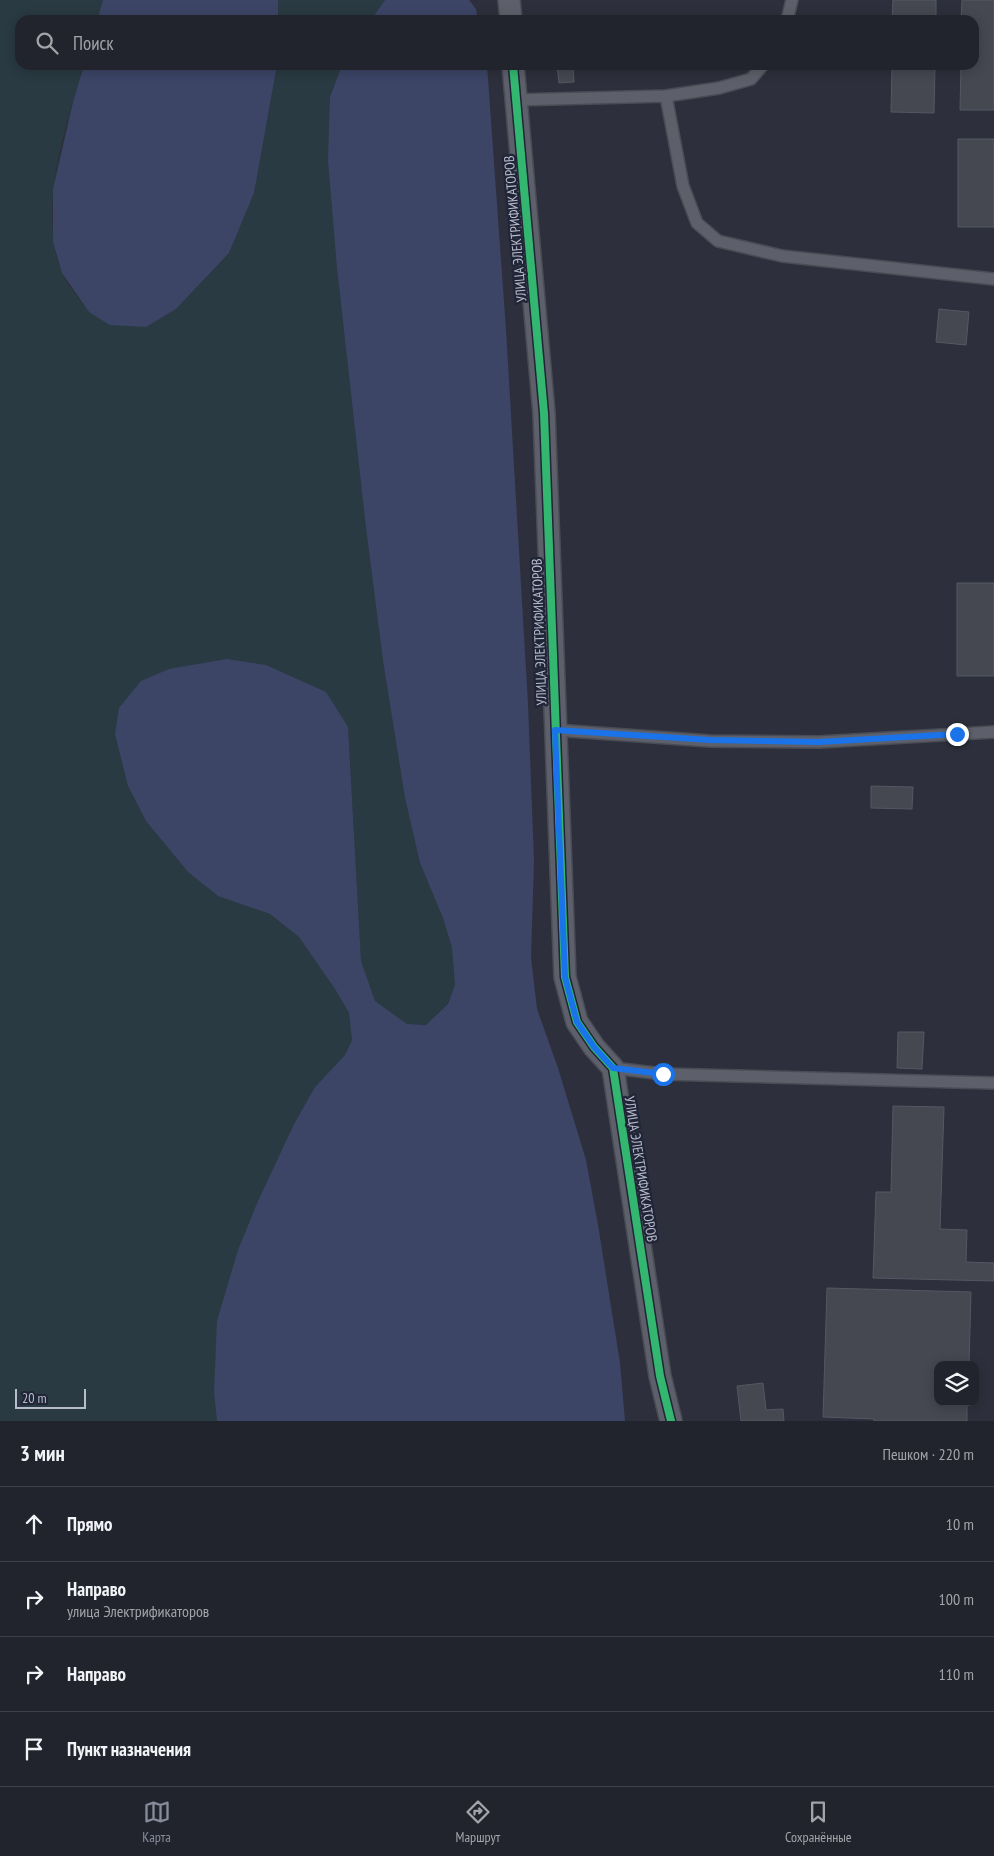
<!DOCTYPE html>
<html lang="ru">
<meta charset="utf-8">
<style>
:root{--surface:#22242d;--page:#2a2c35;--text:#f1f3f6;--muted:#a2a4aa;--line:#3f4149;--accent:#878b9a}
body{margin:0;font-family:"PT Sans Narrow",sans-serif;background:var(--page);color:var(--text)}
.controls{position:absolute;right:15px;bottom:15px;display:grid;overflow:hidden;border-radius:10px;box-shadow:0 2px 12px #0003}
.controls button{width:45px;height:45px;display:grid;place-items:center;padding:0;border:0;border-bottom:1px solid var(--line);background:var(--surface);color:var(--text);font:25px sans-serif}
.scale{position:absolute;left:15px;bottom:12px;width:71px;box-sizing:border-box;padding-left:5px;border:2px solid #b8bccc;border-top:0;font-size:14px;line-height:18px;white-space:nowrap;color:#b8bccc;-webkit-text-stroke:4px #202537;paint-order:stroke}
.stop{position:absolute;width:15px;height:15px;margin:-11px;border:4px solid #1a73e8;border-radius:50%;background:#fff}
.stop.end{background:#1a73e8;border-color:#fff;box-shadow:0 1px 5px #0008}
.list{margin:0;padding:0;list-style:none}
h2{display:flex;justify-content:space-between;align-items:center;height:65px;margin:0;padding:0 20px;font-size:21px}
h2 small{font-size:16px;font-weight:400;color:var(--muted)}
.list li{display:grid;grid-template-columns:32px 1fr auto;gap:15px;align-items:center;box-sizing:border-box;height:75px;padding:0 20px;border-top:1px solid var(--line)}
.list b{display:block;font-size:19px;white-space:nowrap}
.list p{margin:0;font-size:16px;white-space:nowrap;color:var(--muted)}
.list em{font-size:16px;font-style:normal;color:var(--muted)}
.icon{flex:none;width:28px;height:28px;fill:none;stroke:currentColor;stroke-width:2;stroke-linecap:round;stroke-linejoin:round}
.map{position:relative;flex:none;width:994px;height:1421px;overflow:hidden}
.search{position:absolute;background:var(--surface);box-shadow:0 2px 12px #0003;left:15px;right:15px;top:15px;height:55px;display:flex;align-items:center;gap:12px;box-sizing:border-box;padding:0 18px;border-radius:15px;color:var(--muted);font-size:19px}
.sheet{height:365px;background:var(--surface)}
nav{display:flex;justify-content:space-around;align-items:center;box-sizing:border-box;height:70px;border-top:1px solid var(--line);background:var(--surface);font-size:14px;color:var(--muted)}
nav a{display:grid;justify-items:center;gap:2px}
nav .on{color:var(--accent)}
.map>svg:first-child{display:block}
.green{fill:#2a3a42}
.water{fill:#3c4566}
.building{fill:#454851;stroke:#555863}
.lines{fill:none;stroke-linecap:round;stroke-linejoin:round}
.service-casing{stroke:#494c55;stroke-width:14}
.minor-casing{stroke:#494c55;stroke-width:24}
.service{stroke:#5d606a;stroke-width:11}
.minor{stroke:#5d606a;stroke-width:21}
.cycleway-casing{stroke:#202537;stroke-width:11}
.cycleway{stroke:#33b770;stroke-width:8}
.route{stroke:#1a73e8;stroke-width:6}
.labels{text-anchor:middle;stroke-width:4.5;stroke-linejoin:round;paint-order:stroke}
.street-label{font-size:14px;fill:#b8bccc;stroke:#202537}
</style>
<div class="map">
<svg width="994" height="1421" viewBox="0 0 994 1421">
<rect width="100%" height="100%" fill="#2d303c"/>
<path class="green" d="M 0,0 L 103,0 L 97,20 L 20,20 L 20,65 L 84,65 C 65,127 38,207 61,270 C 66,285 80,299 89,312 L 146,327 L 176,309 L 229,253 L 254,193 L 277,65 L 342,65 L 330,97 L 337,268 L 366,528 L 383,661 L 405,798 L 420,863 L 443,918 L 452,948 L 455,985 L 448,1004 L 426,1025 L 407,1024 L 375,1001 L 361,961 L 348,727 L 128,786 L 146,821 L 188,872 L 218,896 L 270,914 L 299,937 L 335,989 L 349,1014 L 352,1040 L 345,1055 L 315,1087 L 294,1124 L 258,1201 L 214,1392 L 217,1421 L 0,1421 Z
M 278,0 L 385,0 L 371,20 L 278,20 Z"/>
<path class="water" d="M 103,0 L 278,0 L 278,20 L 97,20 Z
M 385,0 L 469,0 L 476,9 L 478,20 L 371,20 Z
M 84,65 L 277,65 L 254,193 L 229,253 L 176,309 L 146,327 L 110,325 L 89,312 L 62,273 L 53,242 L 53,189 L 73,102 Z
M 342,65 L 487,65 L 506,330 L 528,704 L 534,861 L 531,957 L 537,1009 L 558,1068 L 586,1160 L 598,1225 L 620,1363 L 625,1421 L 217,1421 L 214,1392 L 217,1321 L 238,1250 L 258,1201 L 294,1124 L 315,1087 L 345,1055 L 352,1040 L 349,1013 L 335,989 L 299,937 L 270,914 L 218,896 L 188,872 L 146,821 L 128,786 L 115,734 L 119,708 L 141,681 L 169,669 L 227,659 L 266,665 L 326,692 L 348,727 L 361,961 L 375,1001 L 407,1024 L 426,1025 L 448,1004 L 455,985 L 452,948 L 443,918 L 420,863 L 405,798 L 383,661 L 366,528 L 337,268 L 328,160 L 330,97 Z"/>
<path class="building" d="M 893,0 L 936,0 L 936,20 L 892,20 Z
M 962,0 L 994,0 L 994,110 L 960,110 L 961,65 L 974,65 L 974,20 L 961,20 Z
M 557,65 L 573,65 L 574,82 L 559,83 Z
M 892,65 L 935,65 L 934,113 L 891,112 Z
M 958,139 L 994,139 L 994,227 L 958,227 Z
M 939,309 L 969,312 L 966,345 L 936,342 Z
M 957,583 L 994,583 L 994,676 L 957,676 Z
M 871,786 L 913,787 L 912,809 L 871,808 Z
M 898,1032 L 924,1032 L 922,1069 L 897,1068 Z
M 893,1106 L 944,1107 L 940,1229 L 967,1230 L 966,1262 L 994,1263 L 994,1281 L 873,1278 L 876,1192 L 891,1192 Z
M 827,1288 L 971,1292 L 969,1365 L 938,1365 L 938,1402 L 967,1402 L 967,1421 L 874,1421 L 874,1419 L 823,1417 Z
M 763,1383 L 766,1410 L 783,1409 L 784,1421 L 741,1421 L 737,1386 Z"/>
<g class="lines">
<defs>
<path id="service" d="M 787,20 L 792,0
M 666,96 L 683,186 L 697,223 L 718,241 L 782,256 L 994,279
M 515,100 L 666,96 L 719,88 L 751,79 L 763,65
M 555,730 L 710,741 L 819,742 L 994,732
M 613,1068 L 663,1074 L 994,1083"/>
<path id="minor" d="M 509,0 L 511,20
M 513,65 L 544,413 L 565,977 L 577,1022 L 594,1047 L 613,1068 L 660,1376 L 671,1421"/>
</defs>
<use href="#service" class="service-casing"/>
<use href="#minor" class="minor-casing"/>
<use href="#service" class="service"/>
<use href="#minor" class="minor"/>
<defs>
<path id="cycleway" d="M 513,65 L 544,413 L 565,977 L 577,1022 L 594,1047 L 613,1068 L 660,1376 L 671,1421"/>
</defs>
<use href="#cycleway" class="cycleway-casing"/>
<use href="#cycleway" class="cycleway"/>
</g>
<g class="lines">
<path class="route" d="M 663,1074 L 613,1068 L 594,1047 L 577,1022 L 565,977 L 555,730 L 710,740 L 819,742 L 957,734"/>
</g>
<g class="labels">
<g class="street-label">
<text transform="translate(515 229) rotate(-95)" y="5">УЛИЦА ЭЛЕКТРИФИКАТОРОВ</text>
<text transform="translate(539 632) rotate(-92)" y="5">УЛИЦА ЭЛЕКТРИФИКАТОРОВ</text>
<text transform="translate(641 1169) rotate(81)" y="5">УЛИЦА ЭЛЕКТРИФИКАТОРОВ</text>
</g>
</g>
</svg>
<div class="controls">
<button><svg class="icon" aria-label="layers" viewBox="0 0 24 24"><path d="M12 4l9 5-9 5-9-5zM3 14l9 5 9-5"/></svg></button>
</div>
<div class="scale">20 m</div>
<div class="stop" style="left:663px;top:1074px"></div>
<div class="stop end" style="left:957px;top:734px"></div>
<div class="search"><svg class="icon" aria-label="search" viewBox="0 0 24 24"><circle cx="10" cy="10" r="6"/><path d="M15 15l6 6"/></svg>Поиск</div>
</div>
<section class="sheet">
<h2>3 мин<small>Пешком · 220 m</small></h2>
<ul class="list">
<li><svg class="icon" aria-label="ahead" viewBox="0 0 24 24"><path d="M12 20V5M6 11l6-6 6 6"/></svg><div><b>Прямо</b></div><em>10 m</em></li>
<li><svg class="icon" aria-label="right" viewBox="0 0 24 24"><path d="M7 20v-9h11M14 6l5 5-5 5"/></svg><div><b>Направо</b><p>улица Электрификаторов</p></div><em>100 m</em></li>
<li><svg class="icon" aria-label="right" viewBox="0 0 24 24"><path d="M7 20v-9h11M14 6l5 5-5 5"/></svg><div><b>Направо</b></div><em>110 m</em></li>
<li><svg class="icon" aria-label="arrive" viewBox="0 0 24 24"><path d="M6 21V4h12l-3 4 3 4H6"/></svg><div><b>Пункт назначения</b></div></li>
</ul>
</section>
<nav>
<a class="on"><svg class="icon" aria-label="map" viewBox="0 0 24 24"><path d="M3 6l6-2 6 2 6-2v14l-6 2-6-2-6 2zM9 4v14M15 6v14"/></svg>Карта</a>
<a><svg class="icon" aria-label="directions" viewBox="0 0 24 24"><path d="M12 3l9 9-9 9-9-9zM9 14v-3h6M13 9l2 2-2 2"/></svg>Маршрут</a>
<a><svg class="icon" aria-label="saved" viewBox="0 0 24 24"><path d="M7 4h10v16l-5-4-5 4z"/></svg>Сохранённые</a>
</nav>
